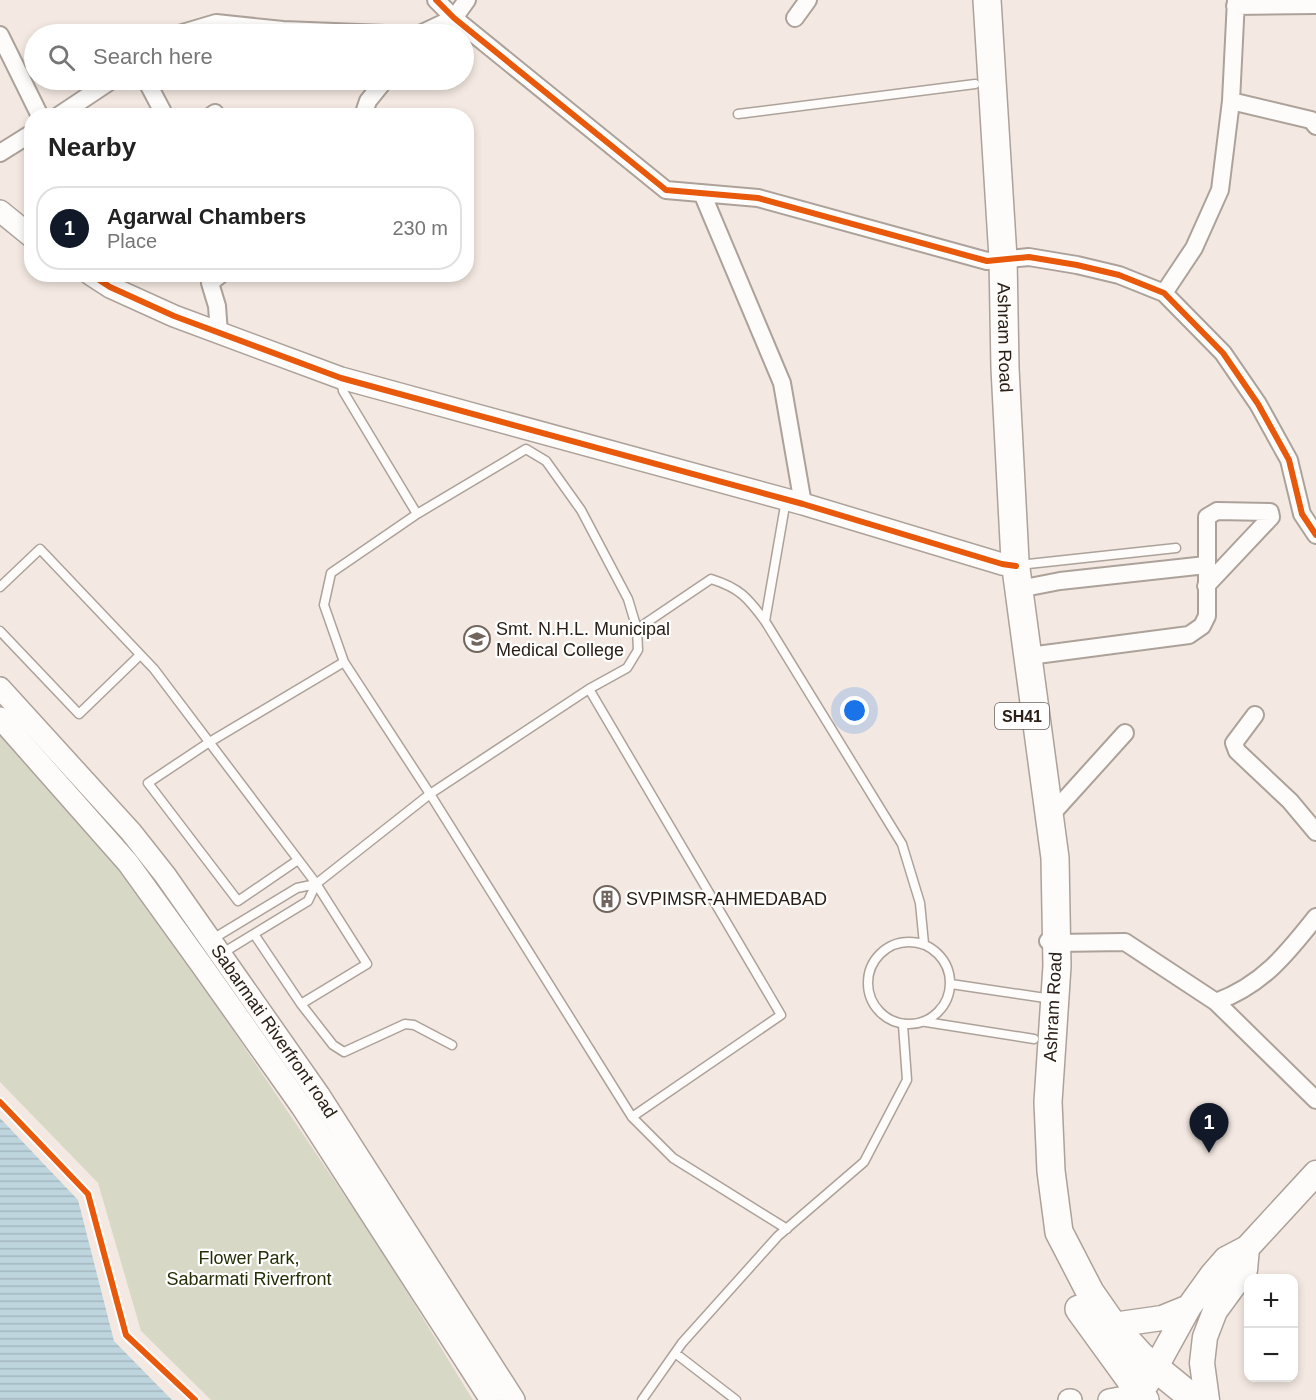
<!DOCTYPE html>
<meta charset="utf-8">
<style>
:root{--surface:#fff;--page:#f2f2f2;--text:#222;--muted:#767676;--line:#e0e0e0;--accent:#111827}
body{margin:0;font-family:Helvetica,sans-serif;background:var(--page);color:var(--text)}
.controls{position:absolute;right:18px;bottom:18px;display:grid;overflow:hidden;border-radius:12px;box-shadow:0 3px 9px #0003}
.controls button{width:54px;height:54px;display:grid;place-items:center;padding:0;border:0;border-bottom:2px solid var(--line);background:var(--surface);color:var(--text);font:30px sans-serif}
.you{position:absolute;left:855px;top:711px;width:21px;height:21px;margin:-15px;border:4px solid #fff;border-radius:50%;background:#1a73e8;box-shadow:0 0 0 9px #1a73e833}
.badge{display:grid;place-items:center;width:39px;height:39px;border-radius:50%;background:var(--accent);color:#fff;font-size:20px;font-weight:700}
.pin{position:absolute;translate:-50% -50px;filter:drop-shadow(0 2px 3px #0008)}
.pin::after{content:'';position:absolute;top:32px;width:21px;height:18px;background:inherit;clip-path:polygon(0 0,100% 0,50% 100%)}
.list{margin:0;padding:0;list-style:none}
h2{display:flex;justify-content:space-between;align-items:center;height:78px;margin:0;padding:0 24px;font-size:26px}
h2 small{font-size:20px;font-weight:400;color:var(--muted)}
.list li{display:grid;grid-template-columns:39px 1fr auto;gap:18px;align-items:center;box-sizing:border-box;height:84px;margin:0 12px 12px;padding:0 12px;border:2px solid var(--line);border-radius:24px}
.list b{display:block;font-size:22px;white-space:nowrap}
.list p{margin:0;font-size:20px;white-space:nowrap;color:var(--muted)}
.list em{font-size:20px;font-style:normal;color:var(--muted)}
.icon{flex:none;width:33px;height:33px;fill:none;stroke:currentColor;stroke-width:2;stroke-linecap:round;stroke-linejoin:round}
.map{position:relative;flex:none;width:1316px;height:1400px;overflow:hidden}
.search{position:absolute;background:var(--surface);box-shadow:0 3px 9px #0003;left:24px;top:24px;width:450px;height:66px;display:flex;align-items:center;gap:15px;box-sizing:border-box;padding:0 21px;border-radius:33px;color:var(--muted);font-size:22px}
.panel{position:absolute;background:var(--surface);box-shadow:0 3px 9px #0003;left:24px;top:108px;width:450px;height:174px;border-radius:24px}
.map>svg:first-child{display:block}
.green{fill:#d8d8c6}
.water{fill:url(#water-rules)}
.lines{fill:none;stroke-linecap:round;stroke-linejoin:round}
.service-casing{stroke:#aca29a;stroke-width:11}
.minor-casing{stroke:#aca29a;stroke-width:20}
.tertiary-casing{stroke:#aca29a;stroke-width:24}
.secondary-casing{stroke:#aca29a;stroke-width:27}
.primary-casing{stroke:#aca29a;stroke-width:30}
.service{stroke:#fdfcfb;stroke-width:8}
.minor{stroke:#fdfcfb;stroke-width:16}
.tertiary{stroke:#fdfcfb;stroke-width:21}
.secondary{stroke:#fdfcfb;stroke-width:24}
.primary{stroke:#fdfcfb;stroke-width:27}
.cycleway-casing{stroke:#fff;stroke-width:10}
.cycleway{stroke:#e8590c;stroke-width:6}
.labels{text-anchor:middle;stroke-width:4.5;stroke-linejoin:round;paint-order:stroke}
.shield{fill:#fff;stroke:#6b635d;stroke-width:1.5}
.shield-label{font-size:16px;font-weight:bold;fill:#2b2017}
.street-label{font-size:18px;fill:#2b2017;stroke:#fff}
.poi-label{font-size:18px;fill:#2b2017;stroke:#fff;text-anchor:start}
.park-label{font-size:18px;fill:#252e06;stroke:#fff}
</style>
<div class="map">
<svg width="1316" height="1400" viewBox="0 0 1316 1400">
<defs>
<pattern id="water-rules" width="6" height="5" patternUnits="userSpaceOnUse" patternTransform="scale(1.5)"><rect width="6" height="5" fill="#bed5de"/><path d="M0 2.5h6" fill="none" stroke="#a3b7be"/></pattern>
</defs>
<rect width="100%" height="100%" fill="#f4e9e2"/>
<path class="green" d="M 0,735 L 122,873 L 201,983 L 380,1248 L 473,1400 L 211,1400 L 141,1331 L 98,1183 L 0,1082 Z"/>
<path class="water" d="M 0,1118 L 78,1200 L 114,1341 L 172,1400 L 0,1400 Z"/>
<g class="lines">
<defs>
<path id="service" d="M 738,114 L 975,84
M 341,378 L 343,391 L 417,514 L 526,449 L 546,461 L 581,510 L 628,599 L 637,629 L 711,579 C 740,588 748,598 765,621
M 786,500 L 765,621 L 902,844 L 920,903 L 924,944
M 1019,565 L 1176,548
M 0,587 L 40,549 L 154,669 L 315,882 L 367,964 L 301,1004 L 254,934
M 0,631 L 79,714 L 139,656
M 344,662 L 430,794 L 632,1117 L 781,1015 L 589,689
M 298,860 L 238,901 L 148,783 L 208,743 L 344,662 L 324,605 L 331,573 L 417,514
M 211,940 L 297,888 L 316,884
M868 983a41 41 0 1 1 82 0a41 41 0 1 1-82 0Z
M 221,954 L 308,901 L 316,884 L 430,794 L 589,689 L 627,668 L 638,650 L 637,629
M 951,984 L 1052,999
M 301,1004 L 333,1045 L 344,1052 L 405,1024 L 414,1025 L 452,1045
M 926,1022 L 1034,1039
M 632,1117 L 673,1158 L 787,1229
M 675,1353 L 736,1400
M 642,1400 L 682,1343 L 778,1236 L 864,1162 L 907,1080 L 903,1025"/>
<path id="minor" d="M 436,0 L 454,18 L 666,190 L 758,198 L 987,261 L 1029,257 L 1077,265 L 1119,275 L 1164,293 L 1223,353 L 1258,404 L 1289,460 L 1302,514 L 1316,535
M 1235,6 L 1316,5
M 795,18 L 808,0
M 179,34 L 216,23 L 283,30 L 385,34
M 420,34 L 454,18 L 467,0
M 0,35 L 40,116
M 146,80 L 165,116
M 1231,101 L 1311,120 L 1316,126
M 58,116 L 112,80
M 211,116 L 215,113
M 363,116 L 368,101 L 385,80
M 0,153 L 32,133
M 702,193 L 782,383 L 803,504
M 1164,293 L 1194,248 L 1220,190 L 1231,101 L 1236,0
M 219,333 L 217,306 L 210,283 L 221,274
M 1019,589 L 1060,581 L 1206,565
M 1029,656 L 1189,635 L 1202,626 L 1207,616 L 1207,517 L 1217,511 L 1270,512 L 1271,517 L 1206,586
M 1255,715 L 1234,743 L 1237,751 L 1290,801 L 1316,832
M 1050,816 L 1125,733
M 1048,941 L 1056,943 L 1125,942 L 1216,1002 L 1316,1100
M 1216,1002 C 1262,985 1286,955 1316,917"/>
<g id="tertiary">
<path d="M 0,211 L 32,237"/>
<path d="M 90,274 L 110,287 L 174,316 L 341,378 L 803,504 L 1002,564 L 1016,566"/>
<path id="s1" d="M 0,688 L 131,832 L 165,875 L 319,1095 L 514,1400"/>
<path d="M 0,718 L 128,863 L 203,967 L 302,1107 L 491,1400"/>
<path d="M 1069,1400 L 1071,1400"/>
<path d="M 1109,1400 L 1140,1394"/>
</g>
<path id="secondary" d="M 1113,1325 L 1162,1318 L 1189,1307
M 1147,1383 L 1189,1307 L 1212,1275 L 1226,1259 L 1247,1248
M 1207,1400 L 1202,1363 L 1205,1337 L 1215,1311 L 1245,1270 L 1247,1248 L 1316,1173"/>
<g id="primary">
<path id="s2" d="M 987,0 L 1003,258 L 1005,368 L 1015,561 L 1055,858 L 1057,966 L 1048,1102 L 1051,1171 L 1059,1232 L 1090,1292 L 1113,1325 L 1141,1356 L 1195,1400"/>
<path d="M 1079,1309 L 1145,1400"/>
</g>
</defs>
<use href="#service" class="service-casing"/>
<use href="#minor" class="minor-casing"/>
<use href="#tertiary" class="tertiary-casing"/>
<use href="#secondary" class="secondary-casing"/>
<use href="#primary" class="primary-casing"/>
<use href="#service" class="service"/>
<use href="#minor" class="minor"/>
<use href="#tertiary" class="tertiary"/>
<use href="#secondary" class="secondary"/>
<use href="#primary" class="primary"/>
<defs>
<path id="cycleway" d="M 436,0 L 454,18 L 666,190 L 758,198 L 987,261 L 1029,257 L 1077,265 L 1119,275 L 1164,293 L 1223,353 L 1258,404 L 1289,460 L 1302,514 L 1316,535
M 90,274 L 110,287 L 174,316 L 341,378 L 803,504 L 1002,564 L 1016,566
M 0,1102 L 88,1194 L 126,1335 L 195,1400"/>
</defs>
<use href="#cycleway" class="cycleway-casing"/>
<use href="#cycleway" class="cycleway"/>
</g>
<defs>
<symbol id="university-ring" viewBox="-11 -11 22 22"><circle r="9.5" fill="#fff" stroke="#71665e" stroke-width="1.5"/><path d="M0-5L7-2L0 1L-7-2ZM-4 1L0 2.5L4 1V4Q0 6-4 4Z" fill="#71665e"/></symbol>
<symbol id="building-ring" viewBox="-11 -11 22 22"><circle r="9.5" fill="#fff" stroke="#71665e" stroke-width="1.5"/><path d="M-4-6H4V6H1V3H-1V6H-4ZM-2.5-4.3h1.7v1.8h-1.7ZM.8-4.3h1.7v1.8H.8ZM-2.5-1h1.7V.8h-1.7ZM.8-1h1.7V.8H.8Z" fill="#71665e"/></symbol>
</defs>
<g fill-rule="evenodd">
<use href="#university-ring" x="462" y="624" width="30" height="30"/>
<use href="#building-ring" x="592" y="884" width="30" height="30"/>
</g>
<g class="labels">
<rect class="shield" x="995" y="703" width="54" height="26" rx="4.5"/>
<g class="shield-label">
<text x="1022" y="722">SH41</text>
</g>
<g class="street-label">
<text dy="6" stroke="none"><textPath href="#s2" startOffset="338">Ashram Road</textPath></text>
<text transform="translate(1053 1007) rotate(-87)" y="6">Ashram Road</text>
<text dy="6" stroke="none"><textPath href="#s1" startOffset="440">Sabarmati Riverfront road</textPath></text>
</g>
<g class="poi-label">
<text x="496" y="635">Smt. N.H.L. Municipal<tspan x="496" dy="21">Medical College</tspan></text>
<text x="626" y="905">SVPIMSR-AHMEDABAD</text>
</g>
<g class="park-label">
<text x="249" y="1264">Flower Park,<tspan x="249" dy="21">Sabarmati Riverfront</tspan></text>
</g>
</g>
</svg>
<div class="controls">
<button>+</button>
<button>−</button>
</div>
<div class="you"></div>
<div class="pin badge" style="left:1209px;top:1153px">1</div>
<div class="search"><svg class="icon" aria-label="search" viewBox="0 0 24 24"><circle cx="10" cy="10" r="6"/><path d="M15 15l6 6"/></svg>Search here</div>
<section class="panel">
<h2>Nearby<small></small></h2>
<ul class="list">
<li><span class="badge">1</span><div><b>Agarwal Chambers</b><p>Place</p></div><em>230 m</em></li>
</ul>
</section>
</div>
